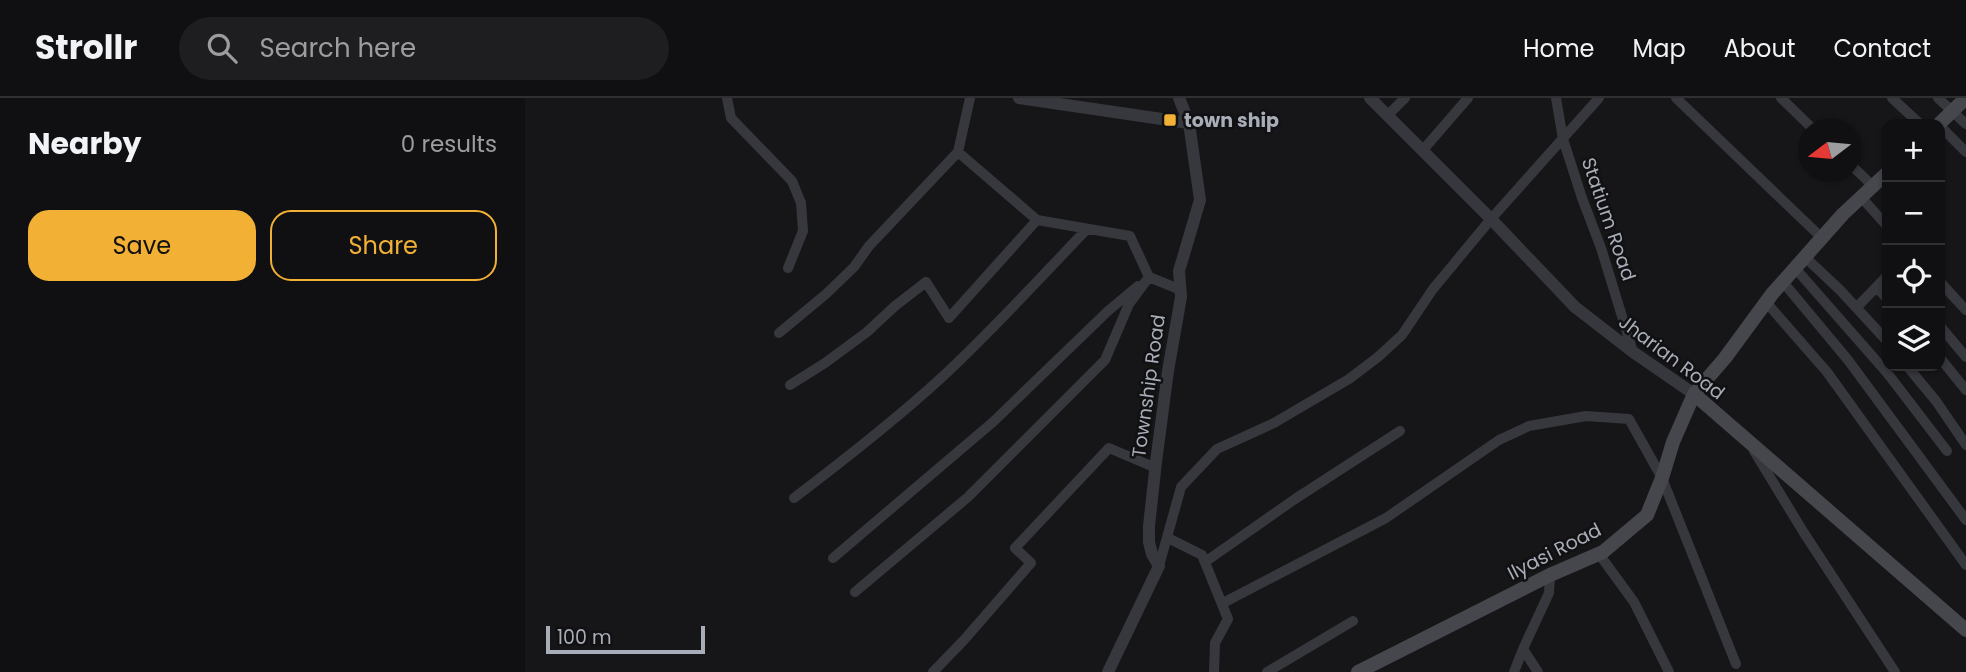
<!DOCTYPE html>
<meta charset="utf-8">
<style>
:root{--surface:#101012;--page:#1e1e20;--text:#f1f3f6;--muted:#9c9d9f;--line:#303032;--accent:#f2b134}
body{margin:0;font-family:Poppins,sans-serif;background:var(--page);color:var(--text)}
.controls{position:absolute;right:21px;top:21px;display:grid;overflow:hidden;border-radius:14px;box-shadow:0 2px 5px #0004}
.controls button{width:63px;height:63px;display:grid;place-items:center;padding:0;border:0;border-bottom:2px solid var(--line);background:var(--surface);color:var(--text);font:35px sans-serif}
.compass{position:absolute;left:1273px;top:21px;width:63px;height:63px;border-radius:50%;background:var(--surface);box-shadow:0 2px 5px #0004;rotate:254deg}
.scale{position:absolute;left:21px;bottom:18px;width:159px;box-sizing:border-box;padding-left:7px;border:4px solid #a8adb8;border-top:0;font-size:19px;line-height:24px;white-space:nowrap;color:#a8adb8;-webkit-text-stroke:5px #111113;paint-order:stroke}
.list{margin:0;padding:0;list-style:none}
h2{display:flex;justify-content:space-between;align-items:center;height:91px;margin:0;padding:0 28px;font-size:30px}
h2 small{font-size:23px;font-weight:400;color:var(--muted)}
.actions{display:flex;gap:14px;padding:21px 28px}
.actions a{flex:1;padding:16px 0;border:2px solid var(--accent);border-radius:21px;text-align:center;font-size:24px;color:var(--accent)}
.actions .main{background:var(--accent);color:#111}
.icon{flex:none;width:38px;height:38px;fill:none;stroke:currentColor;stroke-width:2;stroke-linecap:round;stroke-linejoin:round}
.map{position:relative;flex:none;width:1441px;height:574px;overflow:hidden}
header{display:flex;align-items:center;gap:42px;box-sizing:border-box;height:98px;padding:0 35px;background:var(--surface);border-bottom:2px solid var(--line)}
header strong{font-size:33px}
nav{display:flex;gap:38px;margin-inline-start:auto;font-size:24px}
.search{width:490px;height:63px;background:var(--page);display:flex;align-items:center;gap:18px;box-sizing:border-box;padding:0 24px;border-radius:38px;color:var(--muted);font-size:26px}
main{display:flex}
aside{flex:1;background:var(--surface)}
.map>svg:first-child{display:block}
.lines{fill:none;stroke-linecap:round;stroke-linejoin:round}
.minor{stroke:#37383d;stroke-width:10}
.tertiary{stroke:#37383d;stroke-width:12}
.secondary{stroke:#45474d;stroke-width:14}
.poi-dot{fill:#f2b134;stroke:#111113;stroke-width:2.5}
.labels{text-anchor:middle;stroke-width:5;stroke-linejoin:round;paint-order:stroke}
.poi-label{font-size:19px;font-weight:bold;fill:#a8adb8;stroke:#111113;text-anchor:start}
.street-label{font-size:19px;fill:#a8adb8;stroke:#111113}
</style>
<header>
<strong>Strollr</strong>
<div class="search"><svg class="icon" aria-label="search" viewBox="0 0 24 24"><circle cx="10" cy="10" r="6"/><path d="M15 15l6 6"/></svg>Search here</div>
<nav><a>Home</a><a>Map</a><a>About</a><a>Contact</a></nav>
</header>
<main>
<aside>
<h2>Nearby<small>0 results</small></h2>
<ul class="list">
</ul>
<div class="actions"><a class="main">Save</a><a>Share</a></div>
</aside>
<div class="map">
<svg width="1441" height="574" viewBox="0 0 1441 574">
<rect width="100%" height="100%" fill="#161618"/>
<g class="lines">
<path class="minor" d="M 202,0 L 206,20 L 267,83 L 276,105 L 278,133 L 263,170
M 445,0 L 433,54 L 512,122 L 605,138 L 624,179 L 656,192
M 1031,0 L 1038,41 L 1057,100 L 1076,150 L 1108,254
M 1151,0 L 1297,140
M 1256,0 L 1289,32
M 1367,0 L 1395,26
M 1413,0 L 1441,26
M 863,17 L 880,0
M 1415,28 L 1441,54
M 898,52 L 943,0
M 1325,66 L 1348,88
M 1336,99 L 1362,128
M 1280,159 L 1315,192 L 1362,243
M 1270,170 L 1363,276 L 1422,353
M 1258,184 L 1323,262 L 1441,422
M 1415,184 L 1441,212
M 1352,189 L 1362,201
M 1241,204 L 1302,274 L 1441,467
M 1332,209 L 1362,178
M 1415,228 L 1441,259
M 254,235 L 301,196 L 329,169 L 344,148 L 433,54
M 1415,260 L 1441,292
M 1382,268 L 1411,303 L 1441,347
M 265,287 L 300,265 L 342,234 L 370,208 L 401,184 L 424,220 L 512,122
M 1229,353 L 1279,435 L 1370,574
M 269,400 C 319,362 369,323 415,281 C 467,233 514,181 562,131
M 643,440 L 677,457 L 703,521 L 690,545 L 689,574
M 1074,456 L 1109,504 L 1144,574
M 308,460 L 468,324 L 583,213 L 613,188
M 680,464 L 770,401 L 875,333
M 634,468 L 656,389 L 692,351 L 749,325 L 824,281 L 853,259 L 877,237 L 908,191 L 966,121 L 1074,0
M 330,494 L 443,399 L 580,262 L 604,206 L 624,179
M 698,505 L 861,420 L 974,342 L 1004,328 L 1061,318 L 1104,321 L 1137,380 L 1211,566
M 998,551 L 1013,574
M 408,574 L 439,542 L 506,465 L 490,450 L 584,350 L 631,370
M 742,574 L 828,523
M 989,574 L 998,551 L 1024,495 L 1025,477"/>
<path class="tertiary" d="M 494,0 L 664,25
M 845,0 L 966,121 L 1050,209 L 1108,254 L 1169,296
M 583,574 L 634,468 L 627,456 L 624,444 L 624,428 L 631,364 L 643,273 L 656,199 L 654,173 L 675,102 L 664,25 L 654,0"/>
<path class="secondary" d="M 1414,26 L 1441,0
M 1169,296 L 1441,532
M 833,574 L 1025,477 L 1078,454 L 1122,417 L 1137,380 L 1148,344 L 1169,296 L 1200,260 L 1247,196 L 1318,116 L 1362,75"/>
</g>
<rect class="poi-dot" x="638" y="15" width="14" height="14" rx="3.5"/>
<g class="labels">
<g class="poi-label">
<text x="659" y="29">town ship</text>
</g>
<g class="street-label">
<text transform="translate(1084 121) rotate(71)" y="7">Statium Road</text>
<text transform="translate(1147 259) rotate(37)" y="7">Jharian Road</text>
<text transform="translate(623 288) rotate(-82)" y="7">Township Road</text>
<text transform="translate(1029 453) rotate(-27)" y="7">Ilyasi Road</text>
</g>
</g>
</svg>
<div class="controls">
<button>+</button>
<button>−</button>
<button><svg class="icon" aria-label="locate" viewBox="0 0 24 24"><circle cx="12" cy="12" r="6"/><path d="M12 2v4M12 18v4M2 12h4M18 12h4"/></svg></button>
<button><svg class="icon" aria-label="layers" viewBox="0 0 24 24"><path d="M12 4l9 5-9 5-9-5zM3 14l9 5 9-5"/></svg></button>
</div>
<svg class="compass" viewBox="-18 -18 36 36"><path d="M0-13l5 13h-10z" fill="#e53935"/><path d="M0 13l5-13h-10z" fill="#9c9d9f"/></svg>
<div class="scale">100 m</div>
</div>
</main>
